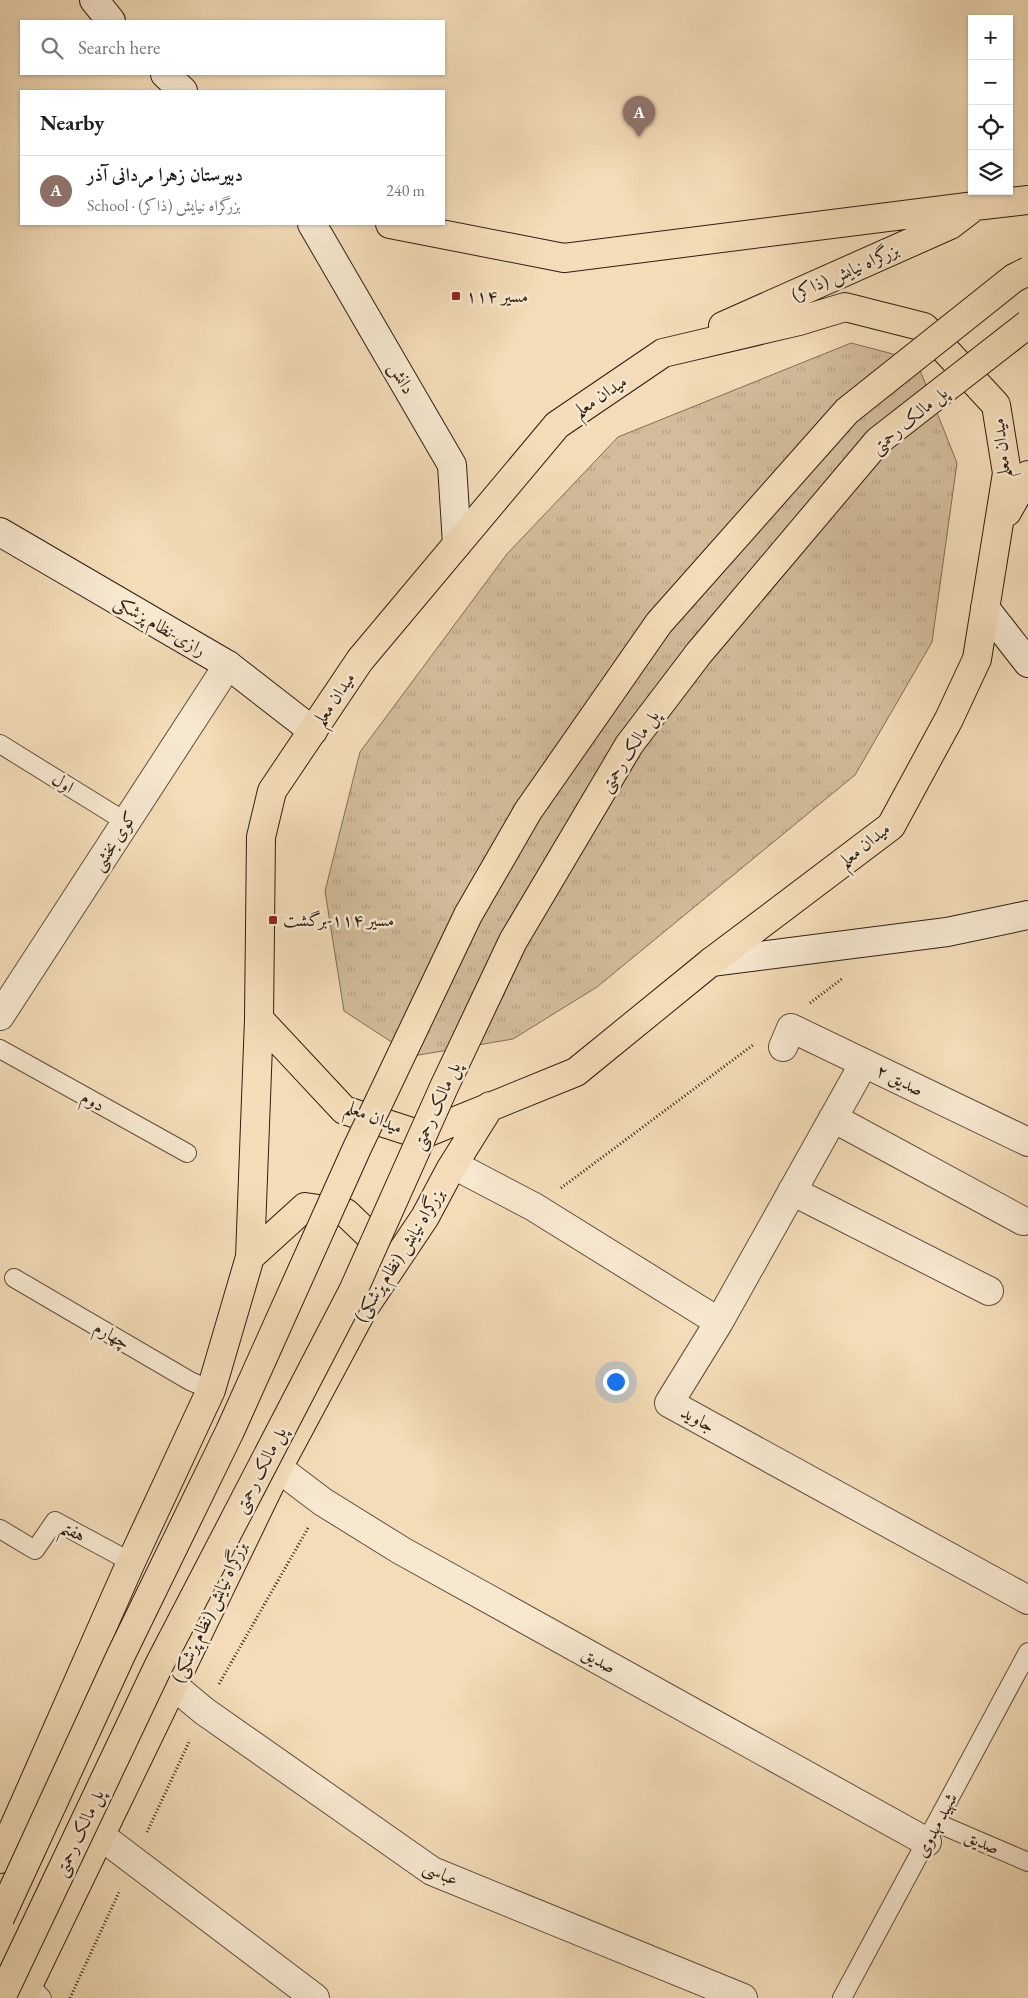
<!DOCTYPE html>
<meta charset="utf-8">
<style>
:root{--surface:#fff;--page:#f2f2f2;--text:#202124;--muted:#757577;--line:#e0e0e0;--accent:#1a73e8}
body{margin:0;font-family:"EB Garamond",Amiri,serif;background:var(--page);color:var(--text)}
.controls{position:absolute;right:15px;top:15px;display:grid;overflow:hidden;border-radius:0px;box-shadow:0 1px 4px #0004}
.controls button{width:45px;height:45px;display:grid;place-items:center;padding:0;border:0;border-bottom:1px solid var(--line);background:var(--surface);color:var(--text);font:25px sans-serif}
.you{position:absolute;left:615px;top:1381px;width:18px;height:18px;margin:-12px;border:4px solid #fff;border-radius:50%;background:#1a73e8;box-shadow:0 0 0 8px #1a73e833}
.badge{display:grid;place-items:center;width:32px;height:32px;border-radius:50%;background:var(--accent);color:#fff;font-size:16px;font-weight:700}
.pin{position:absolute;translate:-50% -41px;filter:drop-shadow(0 1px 2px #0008)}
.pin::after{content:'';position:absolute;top:26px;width:18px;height:15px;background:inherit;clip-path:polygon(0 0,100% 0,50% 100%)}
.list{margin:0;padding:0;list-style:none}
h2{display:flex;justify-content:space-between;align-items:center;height:65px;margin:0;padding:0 20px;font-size:21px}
h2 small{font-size:16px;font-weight:400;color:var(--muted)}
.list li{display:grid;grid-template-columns:32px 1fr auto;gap:15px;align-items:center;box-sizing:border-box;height:70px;padding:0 20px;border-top:1px solid var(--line)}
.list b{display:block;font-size:19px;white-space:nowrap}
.list p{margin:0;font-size:16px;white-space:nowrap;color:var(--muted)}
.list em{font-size:16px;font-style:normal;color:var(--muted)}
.icon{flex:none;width:28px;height:28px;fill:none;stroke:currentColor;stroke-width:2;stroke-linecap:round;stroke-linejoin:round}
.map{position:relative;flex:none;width:1028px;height:1998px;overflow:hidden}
.search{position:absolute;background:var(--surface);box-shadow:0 1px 4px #0004;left:20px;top:20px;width:425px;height:55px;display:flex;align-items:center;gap:12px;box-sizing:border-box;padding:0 18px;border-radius:0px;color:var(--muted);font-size:19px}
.panel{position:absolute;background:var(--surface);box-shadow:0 1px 4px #0004;left:20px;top:90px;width:425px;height:135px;border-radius:0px}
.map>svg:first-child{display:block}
.park{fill:url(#park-tufts);stroke:#806e58}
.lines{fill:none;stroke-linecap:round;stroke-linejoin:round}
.service-casing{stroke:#604e3d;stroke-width:20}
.minor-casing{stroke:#604e3d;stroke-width:30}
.secondary-casing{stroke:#2f1f14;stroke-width:30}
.trunk-casing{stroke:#2f1f14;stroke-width:30}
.path{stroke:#2f1f14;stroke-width:3;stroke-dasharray:1 2.5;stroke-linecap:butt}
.service{stroke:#f7e8d0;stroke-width:18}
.minor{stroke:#f7e8d0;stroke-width:28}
.secondary{stroke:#f7e8d0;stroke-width:28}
.trunk{stroke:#f3dcb7;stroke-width:28}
.trunk-bridge-casing{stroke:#2f1f14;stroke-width:30;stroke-linecap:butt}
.trunk-bridge{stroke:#f3dcb7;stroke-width:28}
.poi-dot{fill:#8f2418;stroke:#f7e8d0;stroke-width:2}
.labels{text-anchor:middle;stroke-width:5;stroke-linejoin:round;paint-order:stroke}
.street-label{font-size:18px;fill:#2f1f14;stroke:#f7e8d0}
.poi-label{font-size:18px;fill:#2f1f14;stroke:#f7e8d0;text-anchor:start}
</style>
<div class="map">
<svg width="1028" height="1998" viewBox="0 0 1028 1998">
<defs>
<pattern id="park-tufts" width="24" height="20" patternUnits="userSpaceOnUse" patternTransform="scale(1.25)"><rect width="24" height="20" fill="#d2bc9b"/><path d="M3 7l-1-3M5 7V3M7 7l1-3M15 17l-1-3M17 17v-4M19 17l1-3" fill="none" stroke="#b5a185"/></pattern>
</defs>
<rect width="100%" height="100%" fill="#f3dcb7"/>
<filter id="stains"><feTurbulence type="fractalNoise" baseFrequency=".004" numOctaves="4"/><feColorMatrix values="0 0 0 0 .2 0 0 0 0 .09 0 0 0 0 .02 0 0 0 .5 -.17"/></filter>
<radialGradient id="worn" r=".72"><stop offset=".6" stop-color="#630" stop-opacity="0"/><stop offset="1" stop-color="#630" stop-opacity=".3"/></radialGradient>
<path class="park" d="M 851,343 L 916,360 L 957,463 L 932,642 L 855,775 L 597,987 L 513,1039 L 413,1056 L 344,1011 L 325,891 L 360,752 L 507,554 L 618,437 Z"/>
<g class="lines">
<defs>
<path id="service" d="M 0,744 L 126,822
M 0,1049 L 187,1153
M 14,1278 L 190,1381 L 211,1390
M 0,1529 L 35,1550 L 55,1521 L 131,1562
M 937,1823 L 1028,1862
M 29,1984 L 42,1998
M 842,1998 L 1028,1652"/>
<path id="minor" d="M 0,1016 L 228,665
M 783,1047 L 791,1028 L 1028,1142
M 833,1118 L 1023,1221
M 454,1165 L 534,1207 L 719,1322 L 669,1403 L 1028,1600
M 792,1191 L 989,1291
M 719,1322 L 864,1063
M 278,1468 L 323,1502 L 402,1551 L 927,1842
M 174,1686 L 204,1711 L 432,1871 L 743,1998
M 101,1836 L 315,1998"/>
<path id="secondary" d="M 94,0 L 111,21
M 165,74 L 183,91
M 312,224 L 452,465 L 457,544
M 0,532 L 228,665 L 313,731
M 985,608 L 1028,663
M 711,962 L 947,932 L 1028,915"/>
<path id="trunk" d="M 390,224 L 564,258 L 975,206
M 845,307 L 924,327 L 996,405 L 1007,473 L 977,659 L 949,719 L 891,826 L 711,962 L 576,1072 L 421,1135 L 344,1110 L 259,1019 L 261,837 L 272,791 L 360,660 L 557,425 L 663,353 L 799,321 Z
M 723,326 L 950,225 L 975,206 L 1028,200
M 1007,512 L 1028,475
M 250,1257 L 305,1207 L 346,1213 L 374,1240 L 370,1262
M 0,1859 L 131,1562 L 211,1390 L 250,1257 L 259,1019
M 22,1998 L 278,1468 L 362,1311 L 425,1217 L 450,1170 L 490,1106"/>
</defs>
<use href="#service" class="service-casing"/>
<use href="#minor" class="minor-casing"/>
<use href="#secondary" class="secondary-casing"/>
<use href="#trunk" class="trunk-casing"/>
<path class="path" d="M 810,1003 L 843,978
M 561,1188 L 753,1045
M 219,1684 L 308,1528
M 147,1832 L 190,1740
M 70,1998 L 120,1890"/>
<use href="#service" class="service"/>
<use href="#minor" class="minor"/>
<use href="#secondary" class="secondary"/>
<use href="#trunk" class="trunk"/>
<defs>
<path id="trunk-bridge" d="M 0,1918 L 121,1655 L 230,1431 L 357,1148 L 468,915 L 528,811 L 659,623 L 847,411 L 1014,278 L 1028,271
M 1,1998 L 159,1665 L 353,1291 L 444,1087 L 513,941 L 629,745 L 699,653 L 878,441 L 1028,324"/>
</defs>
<use href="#trunk-bridge" class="trunk-bridge-casing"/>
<use href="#trunk-bridge" class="trunk-bridge"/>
</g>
<g class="poi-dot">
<rect x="451" y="291" width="10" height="10" rx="2.5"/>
<rect x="268" y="915" width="10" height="10" rx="2.5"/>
</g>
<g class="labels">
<g class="street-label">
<text transform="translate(845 272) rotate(-24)" y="6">بزرگراه نیایش (ذاکر)</text>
<text transform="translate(402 378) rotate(60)" y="6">دانش</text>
<text transform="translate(600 396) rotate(-34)" y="6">میدان معلم</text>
<text transform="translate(909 420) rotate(-40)" y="6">پل مالک رحمتی</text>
<text transform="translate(1001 448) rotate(-96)" y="6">میدان معلم</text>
<text transform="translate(160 626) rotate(30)" y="6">رازی-نظام پزشکی</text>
<text transform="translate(334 699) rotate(-56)" y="6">میدان معلم</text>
<text transform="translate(629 751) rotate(-57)" y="6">پل مالک رحمتی</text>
<text transform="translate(63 783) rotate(32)" y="6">اول</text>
<text transform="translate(114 841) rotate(-57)" y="6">کوی بخشی</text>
<text transform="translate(864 845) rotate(-39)" y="6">میدان معلم</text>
<text transform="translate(900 1080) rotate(26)" y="6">صدیق ۲</text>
<text transform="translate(93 1101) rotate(29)" y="6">دوم</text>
<text transform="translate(436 1106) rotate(-66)" y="6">پل مالک رحمتی</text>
<text transform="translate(374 1117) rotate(22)" y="6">میدان معلم</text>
<text transform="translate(399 1255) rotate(-58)" y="6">بزرگراه نیایش (نظام پزشکی)</text>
<text transform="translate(112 1335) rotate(30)" y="6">چهارم</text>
<text transform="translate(698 1419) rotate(29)" y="6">جاوید</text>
<text transform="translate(260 1470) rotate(-63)" y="6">پل مالک رحمتی</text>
<text transform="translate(73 1531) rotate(27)" y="6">هفتم</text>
<text transform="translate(209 1612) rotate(-65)" y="6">بزرگراه نیایش (نظام پزشکی)</text>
<text transform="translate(599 1660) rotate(29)" y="6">صدیق</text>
<text transform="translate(936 1825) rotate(-62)" y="6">شهید مهدوی</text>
<text transform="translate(79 1833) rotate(-65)" y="6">پل مالک رحمتی</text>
<text transform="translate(982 1842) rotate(23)" y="6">صدیق</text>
<text transform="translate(441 1873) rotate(26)" y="6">عباسی</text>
</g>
<g class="poi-label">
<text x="466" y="302">مسیر ۱۱۴</text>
<text x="283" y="926">مسیر ۱۱۴-برگشت</text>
</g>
</g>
<rect width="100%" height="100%" filter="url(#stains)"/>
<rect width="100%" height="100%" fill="url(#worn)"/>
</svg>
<div class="controls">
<button>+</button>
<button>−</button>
<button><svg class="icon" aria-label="locate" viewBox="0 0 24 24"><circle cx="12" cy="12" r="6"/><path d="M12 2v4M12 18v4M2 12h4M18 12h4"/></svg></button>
<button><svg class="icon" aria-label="layers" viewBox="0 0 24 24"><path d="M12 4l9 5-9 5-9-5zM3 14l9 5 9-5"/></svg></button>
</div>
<div class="you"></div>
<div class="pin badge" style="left:639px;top:137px;background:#8d6e63">A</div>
<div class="search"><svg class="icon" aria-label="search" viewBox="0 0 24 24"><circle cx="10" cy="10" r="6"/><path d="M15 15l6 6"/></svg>Search here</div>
<section class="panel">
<h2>Nearby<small></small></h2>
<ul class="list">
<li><span class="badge" style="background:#8d6e63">A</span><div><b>دبیرستان زهرا مردانی آذر</b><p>School · بزرگراه نیایش (ذاکر)</p></div><em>240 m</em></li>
</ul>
</section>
</div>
